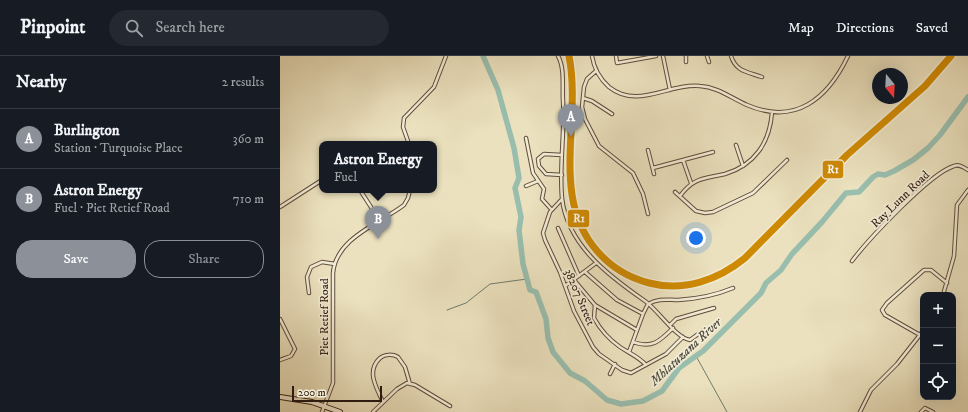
<!DOCTYPE html>
<meta charset="utf-8">
<style>
:root{--surface:#171b24;--page:#242831;--text:#f1f3f6;--muted:#9ea1a6;--line:#363941;--accent:#8c9099}
body{margin:0;font-family:"IM FELL DW Pica",serif;background:var(--page);color:var(--text)}
.controls{position:absolute;right:12px;bottom:12px;display:grid;overflow:hidden;border-radius:8px;box-shadow:0 4px 16px #0002}
.controls button{width:36px;height:36px;display:grid;place-items:center;padding:0;border:0;border-bottom:1px solid var(--line);background:var(--surface);color:var(--text);font:20px sans-serif}
.compass{position:absolute;left:592px;top:12px;width:36px;height:36px;border-radius:50%;background:var(--surface);box-shadow:0 4px 16px #0002;rotate:162deg}
.scale{position:absolute;left:12px;bottom:10px;width:90px;box-sizing:border-box;padding-left:4px;border:2px solid #301c10;border-top:0;font-size:11px;line-height:14px;white-space:nowrap;color:#301c10;-webkit-text-stroke:3px #f2ecd5;paint-order:stroke}
.you{position:absolute;left:416px;top:182px;width:14px;height:14px;margin:-10px;border:3px solid #fff;border-radius:50%;background:#1a73e8;box-shadow:0 0 0 6px #1a73e833}
.badge{display:grid;place-items:center;width:26px;height:26px;border-radius:50%;background:var(--accent);color:#fff;font-size:13px;font-weight:700}
.pin{position:absolute;translate:-50% -33px;filter:drop-shadow(0 1px 2px #0008)}
.pin::after{content:'';position:absolute;top:21px;width:14px;height:12px;background:inherit;clip-path:polygon(0 0,100% 0,50% 100%)}
.popup{position:absolute;left:39px;top:85px;width:118px;height:52px;box-sizing:border-box;display:grid;place-content:center;border-radius:8px;background:var(--surface);filter:drop-shadow(0 1px 3px #0005);font-size:13px;white-space:nowrap;color:var(--muted)}
.popup b{font-size:15px;color:var(--text)}
.popup::after{content:'';position:absolute;left:50%;top:100%;margin-left:-8px;border:8px solid transparent;border-top-color:var(--surface)}
.list{margin:0;padding:0;list-style:none}
h2{display:flex;justify-content:space-between;align-items:center;height:52px;margin:0;padding:0 16px;font-size:17px}
h2 small{font-size:13px;font-weight:400;color:var(--muted)}
.list li{display:grid;grid-template-columns:26px 1fr auto;gap:12px;align-items:center;box-sizing:border-box;height:60px;padding:0 16px;border-top:1px solid var(--line)}
.list b{display:block;font-size:15px;white-space:nowrap}
.list p{margin:0;font-size:13px;white-space:nowrap;color:var(--muted)}
.list em{font-size:13px;font-style:normal;color:var(--muted)}
.actions{display:flex;gap:8px;padding:12px 16px}
.actions a{flex:1;padding:9px 0;border:1px solid var(--accent);border-radius:16px;text-align:center;font-size:14px;color:var(--accent)}
.actions .main{background:var(--accent);color:#fff}
.icon{flex:none;width:22px;height:22px;fill:none;stroke:currentColor;stroke-width:2;stroke-linecap:round;stroke-linejoin:round}
.map{position:relative;flex:none;width:688px;height:356px;overflow:hidden}
header{display:flex;align-items:center;gap:24px;box-sizing:border-box;height:56px;padding:0 20px;background:var(--surface);border-bottom:1px solid var(--line)}
header strong{font-size:19px}
nav{display:flex;gap:22px;margin-inline-start:auto;font-size:14px}
.search{width:280px;height:36px;background:var(--page);display:flex;align-items:center;gap:10px;box-sizing:border-box;padding:0 14px;border-radius:22px;color:var(--muted);font-size:15px}
main{display:flex}
aside{flex:1;background:var(--surface)}
.map>svg:first-child{display:block}
.lines{fill:none;stroke-linecap:round;stroke-linejoin:round}
.stream{stroke:#6f7d6f;stroke-width:1}
.river{stroke:#99beae;stroke-width:5.5}
.street-casing{stroke:#5f4d3c;stroke-width:4.5}
.secondary-casing{stroke:#301c10;stroke-width:6}
.street{stroke:#f2ecd5;stroke-width:2.5}
.secondary{stroke:#f2ecd5;stroke-width:4}
.rail-1-casing{stroke:#f2ecd5;stroke-width:10}
.rail-1{stroke:#cf8a03;stroke-width:7}
.labels{text-anchor:middle;stroke-width:3.5;stroke-linejoin:round;paint-order:stroke}
.street-label{font-size:12px;fill:#301c10;stroke:#f2ecd5}
.water-label{font-size:13px;font-style:italic;fill:#504d3f;stroke:#f2ecd5}
.line-badge{stroke:#f2ecd5;stroke-width:1.5}
.badge-label{font-size:11px;text-anchor:middle;font-weight:bold;fill:#fff}
</style>
<header>
<strong>Pinpoint</strong>
<div class="search"><svg class="icon" aria-label="search" viewBox="0 0 24 24"><circle cx="10" cy="10" r="6"/><path d="M15 15l6 6"/></svg>Search here</div>
<nav><a>Map</a><a>Directions</a><a>Saved</a></nav>
</header>
<main>
<aside>
<h2>Nearby<small>2 results</small></h2>
<ul class="list">
<li><span class="badge">A</span><div><b>Burlington</b><p>Station · Turquoise Place</p></div><em>360 m</em></li>
<li><span class="badge">B</span><div><b>Astron Energy</b><p>Fuel · Piet Retief Road</p></div><em>710 m</em></li>
</ul>
<div class="actions"><a class="main">Save</a><a>Share</a></div>
</aside>
<div class="map">
<svg width="688" height="356" viewBox="0 0 688 356">
<rect width="100%" height="100%" fill="#ebe1be"/>
<filter id="stains"><feTurbulence type="fractalNoise" baseFrequency=".005" numOctaves="4"/><feColorMatrix values="0 0 0 0 .2 0 0 0 0 .09 0 0 0 0 .02 0 0 0 .5 -.17"/></filter>
<radialGradient id="worn" r=".72"><stop offset=".6" stop-color="#630" stop-opacity="0"/><stop offset="1" stop-color="#630" stop-opacity=".3"/></radialGradient>
<g class="lines">
<path class="stream" d="M 167,254 L 186,247 L 210,228 L 247,223
M 416,300 L 447,356"/>
<path class="river" d="M 203,0 L 218,34 L 234,92 L 239,122 L 235,132 L 241,161 L 239,174 L 243,208 L 250,234 L 256,236 L 266,263 L 268,282 L 273,296 L 290,317 L 305,325 L 327,344 L 341,348 L 363,345 L 382,335 L 399,312 L 423,295 L 481,237 L 486,227 L 501,214 L 512,198 L 542,166 L 566,137 L 579,136 L 593,121 L 598,118 L 605,119 L 614,115 L 633,104 L 648,92 L 660,79 L 688,41"/>
<defs>
<path id="street" d="M 278,0 C 285,12 282,32 283,45 C 285,77 279,110 282,142 C 287,189 329,220 365,245 C 377,253 396,282 410,284 L 425,273
M 312,0 C 314,13 319,22 329,31 C 358,54 388,27 420,30 C 438,31 451,42 467,49 C 516,70 548,42 568,0
M 336,0 L 337,7 L 376,0
M 383,0 L 390,34
M 406,0 L 406,6
M 427,0 L 429,6
M 451,0 C 456,16 468,16 482,21
M 316,15 L 307,23 L 304,31 L 302,51 L 305,63 L 319,90 L 353,117 L 363,138 L 368,158
M 303,42 L 312,45 L 332,58
M 246,82 L 253,117 L 264,133 L 262,143 L 271,153
M 129,88 L 123,71 L 124,62 L 154,31 L 166,0
M 456,89 L 463,110
M 368,94 L 374,118
M 403,104 L 411,127
M 373,112 L 433,96
M 282,119 L 266,118 L 259,110 L 258,103 L 264,98 L 282,99
M 246,130 L 258,125
M 80,134 L 100,165
M 395,136 L 416,155 L 425,157 L 433,156 L 473,137 L 507,104
M 400,140 C 414,121 424,123 445,118 C 475,109 490,86 492,56
M 282,143 L 270,156 L 263,177 L 265,184 L 280,216 L 294,255 L 313,291 L 319,298 L 342,314 L 351,317 L 386,298 L 403,281
M 0,151 L 42,124
M 278,172 L 299,220
M 572,205 C 588,184 650,117 674,110 C 679,108 683,111 688,114
M 305,216 L 337,244 L 363,258
M 294,224 L 315,249 L 357,274
M 285,230 L 316,207
M 29,237 L 27,221 L 31,211 L 42,206 L 55,208
M 663,239 L 674,200 L 677,149 L 688,134
M 315,249 L 314,262 C 320,273 330,284 340,291 C 349,297 359,301 366,309
M 0,263 L 15,293 L 11,300 L 0,304
M 390,269 L 396,263 L 434,252
M 640,279 L 605,259 L 602,254 L 607,247 L 644,214 L 651,214 L 667,227
M 353,286 C 372,293 380,285 393,272
M 349,296 L 363,258 L 368,248 C 379,242 387,244 398,244 C 416,243 436,239 453,232
M 330,318 L 335,308
M 103,346 C 96,331 86,315 100,302 C 105,298 113,298 118,301 L 125,311 L 130,328
M 42,356 L 53,327 L 53,217 C 56,182 99,168 124,149 L 128,142 L 130,134
M 93,356 L 117,333 L 127,327 L 135,329 L 170,350
M 580,356 L 591,334 L 617,308 L 643,275
M 641,356 L 645,352 L 653,356"/>
<path id="secondary" d="M 0,341 L 32,346 L 60,356"/>
</defs>
<use href="#street" class="street-casing"/>
<use href="#secondary" class="secondary-casing"/>
<use href="#street" class="street"/>
<use href="#secondary" class="secondary"/>
<defs>
<path id="rail-1" d="M 289,0 C 302,65 269,142 318,196 C 331,211 350,222 369,227 C 404,236 438,224 465,202 L 567,99 L 645,30 L 671,0"/>
</defs>
<use href="#rail-1" class="rail-1-casing"/>
<use href="#rail-1" class="rail-1"/>
</g>
<g class="labels">
<g class="street-label">
<text transform="translate(620 143) rotate(-44)" y="4">Ray Lunn Road</text>
<text transform="translate(300 241) rotate(67)" y="4">38207 Street</text>
<text transform="translate(44 261) rotate(-90)" y="4">Piet Retief Road</text>
</g>
<g class="water-label">
<text transform="translate(405 295) rotate(-43)" y="5">Mhlatuzana River</text>
</g>
</g>
<g class="line-badge">
<rect x="542" y="104" width="22" height="19" rx="4" fill="#cf8a03"/>
<rect x="287" y="153" width="23" height="19" rx="4" fill="#cf8a03"/>
</g>
<g class="badge-label">
<text x="553" y="117">R1</text>
<text x="299" y="166">R1</text>
</g>
<rect width="100%" height="100%" filter="url(#stains)"/>
<rect width="100%" height="100%" fill="url(#worn)"/>
</svg>
<div class="controls">
<button>+</button>
<button>−</button>
<button><svg class="icon" aria-label="locate" viewBox="0 0 24 24"><circle cx="12" cy="12" r="6"/><path d="M12 2v4M12 18v4M2 12h4M18 12h4"/></svg></button>
</div>
<svg class="compass" viewBox="-18 -18 36 36"><path d="M0-13l5 13h-10z" fill="#e53935"/><path d="M0 13l5-13h-10z" fill="#9ea1a6"/></svg>
<div class="scale">200 m</div>
<div class="you"></div>
<div class="pin badge" style="left:291px;top:81px">A</div>
<div class="pin badge" style="left:98px;top:183px">B</div>
<div class="popup"><b>Astron Energy</b>Fuel</div>
</div>
</main>
